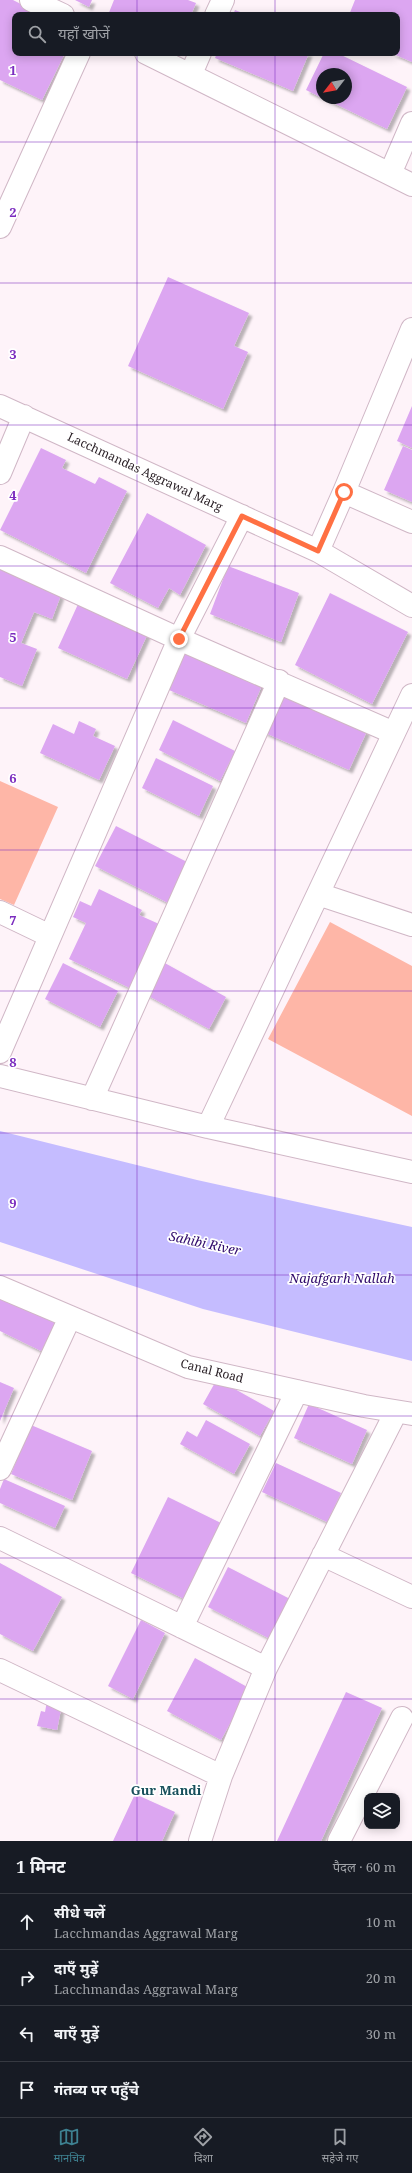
<!DOCTYPE html>
<html lang="hi">
<meta charset="utf-8">
<style>
:root{--surface:#171b24;--page:#20242c;--text:#f1f3f6;--muted:#9ea1a6;--line:#363941;--accent:#3e8191}
body{margin:0;font-family:"Noto Serif","Noto Sans Devanagari",serif;background:var(--page);color:var(--text)}
.controls{position:absolute;right:12px;bottom:12px;display:grid;overflow:hidden;border-radius:8px;box-shadow:0 2px 10px #0003}
.controls button{width:36px;height:36px;display:grid;place-items:center;padding:0;border:0;border-bottom:1px solid var(--line);background:var(--surface);color:var(--text);font:20px sans-serif}
.compass{position:absolute;left:316px;top:68px;width:36px;height:36px;border-radius:50%;background:var(--surface);box-shadow:0 2px 10px #0003;rotate:239deg}
.stop{position:absolute;width:12px;height:12px;margin:-9px;border:3px solid #ff7043;border-radius:50%;background:#fff}
.stop.end{background:#ff7043;border-color:#fff;box-shadow:0 1px 4px #0008}
.list{margin:0;padding:0;list-style:none}
h2{display:flex;justify-content:space-between;align-items:center;height:52px;margin:0;padding:0 16px;font-size:17px}
h2 small{font-size:13px;font-weight:400;color:var(--muted)}
.list li{display:grid;grid-template-columns:26px 1fr auto;gap:12px;align-items:center;box-sizing:border-box;height:56px;padding:0 16px;border-top:1px solid var(--line)}
.list b{display:block;font-size:15px;white-space:nowrap}
.list p{margin:0;font-size:13px;white-space:nowrap;color:var(--muted)}
.list em{font-size:13px;font-style:normal;color:var(--muted)}
.icon{flex:none;width:22px;height:22px;fill:none;stroke:currentColor;stroke-width:2;stroke-linecap:round;stroke-linejoin:round}
.map{position:relative;flex:none;width:412px;height:1841px;overflow:hidden}
.search{position:absolute;background:var(--surface);box-shadow:0 2px 10px #0003;left:12px;right:12px;top:12px;height:44px;display:flex;align-items:center;gap:10px;box-sizing:border-box;padding:0 14px;border-radius:8px;color:var(--muted);font-size:15px}
.sheet{height:276px;background:var(--surface)}
nav{display:flex;justify-content:space-around;align-items:center;box-sizing:border-box;height:56px;border-top:1px solid var(--line);background:var(--surface);font-size:11px;color:var(--muted)}
nav a{display:grid;justify-items:center;gap:2px}
nav .on{color:var(--accent)}
.map>svg:first-child{display:block}
.green{fill:#feb6a7}
.water{fill:#c5bcff}
.building{fill:#dca6f1;filter:url(#shadow)}
.lines{fill:none;stroke-linecap:round;stroke-linejoin:round}
.minor-casing{stroke:#d0b7c6;stroke-width:24}
.minor{stroke:#fff;stroke-width:22}
.route{stroke:#ff7043;stroke-width:5}
.grid{fill:none;stroke:#7b2cbf;stroke-width:1;stroke-opacity:0.55}
.labels{text-anchor:middle;stroke-width:3.5;stroke-linejoin:round;paint-order:stroke}
.street-label{font-size:12px;fill:#261c22;stroke:#fff}
.water-label{font-size:13px;font-style:italic;fill:#2f096b;stroke:#fff}
.neighbourhood-label{font-size:13px;font-weight:bold;fill:#18505c;stroke:#fff}
.grid-label{font-size:13px;text-anchor:middle;font-weight:bold;fill:#7b2cbf;stroke:#fff;stroke-width:3.5;stroke-linejoin:round;paint-order:stroke}
</style>
<div class="map">
<svg width="412" height="1841" viewBox="0 0 412 1841">
<defs>
<filter id="shadow"><feDropShadow dx="3.5" dy="3.5" stdDeviation="1" flood-color="#0004"/></filter>
</defs>
<rect width="100%" height="100%" fill="#fef3f9"/>
<path class="green" d="M 0,781 L 58,807 L 14,905 L 0,899 Z
M 330,922 L 412,966 L 412,1116 L 268,1039 Z"/>
<path class="water" d="M 0,1131 L 197,1180 L 412,1227 L 412,1361 L 203,1309 L 0,1242 Z"/>
<path class="building" d="M 0,0 L 13,0 L 42,15 L 15,15 L 15,53 L 65,53 L 42,100 L 0,80 Z
M 75,0 L 92,0 L 89,7 Z
M 114,0 L 188,0 L 196,3 L 191,15 L 108,15 Z
M 355,0 L 412,0 L 412,62 L 391,53 L 397,53 L 397,15 L 349,15 Z
M 235,10 L 248,15 L 233,15 Z
M 217,53 L 309,53 L 293,91 L 215,58 Z
M 324,53 L 337,53 L 407,87 L 387,129 L 323,98 L 346,98 L 346,74 L 322,74 L 322,98 L 306,90 Z
M 168,277 L 249,313 L 234,346 L 248,352 L 223,409 L 128,366 Z
M 412,406 L 412,448 L 397,441 Z
M 403,446 L 412,450 L 412,502 L 384,490 Z
M 41,448 L 66,460 L 62,468 L 95,484 L 99,477 L 127,491 L 86,573 L 0,530 Z
M 147,513 L 206,545 L 180,595 L 169,588 L 158,608 L 110,583 Z
M 228,566 L 299,593 L 281,642 L 210,614 Z
M 0,569 L 61,595 L 52,619 L 34,612 L 21,643 L 37,649 L 22,686 L 0,677 Z
M 330,593 L 408,632 L 372,704 L 295,665 Z
M 79,602 L 148,633 L 127,679 L 58,648 Z
M 186,649 L 263,683 L 246,723 L 169,690 Z
M 280,692 L 367,731 L 349,770 L 263,732 Z
M 173,720 L 235,751 L 220,781 L 159,750 Z
M 79,721 L 96,729 L 93,736 L 115,746 L 99,780 L 40,753 L 53,724 L 74,734 Z
M 156,758 L 213,786 L 199,816 L 142,788 Z
M 116,826 L 193,865 L 172,905 L 95,866 Z
M 99,889 L 142,910 L 139,915 L 159,924 L 134,990 L 69,959 L 86,923 L 73,917 L 80,901 L 91,906 Z
M 163,962 L 226,997 L 209,1029 L 145,994 Z
M 63,963 L 118,991 L 100,1027 L 45,999 Z
M 0,1294 L 56,1322 L 41,1351 L 0,1331 Z
M 217,1379 L 274,1411 L 260,1436 L 203,1404 Z
M 0,1382 L 14,1388 L 0,1421 Z
M 309,1404 L 367,1430 L 352,1464 L 294,1438 Z
M 206,1420 L 250,1444 L 234,1474 L 180,1444 L 187,1431 L 197,1437 Z
M 31,1425 L 92,1451 L 72,1500 L 11,1474 Z
M 276,1463 L 341,1493 L 327,1522 L 262,1492 Z
M 4,1479 L 65,1506 L 55,1528 L 0,1503 L 0,1489 Z
M 168,1497 L 223,1524 L 186,1600 L 131,1573 Z
M 0,1563 L 62,1597 L 33,1651 L 0,1634 Z
M 228,1567 L 290,1599 L 270,1639 L 208,1607 Z
M 141,1620 L 165,1633 L 133,1699 L 108,1686 Z
M 195,1658 L 249,1688 L 221,1740 L 167,1711 Z
M 346,1692 L 382,1708 L 321,1841 L 277,1841 Z
M 47,1701 L 62,1704 L 57,1730 L 37,1726 L 41,1711 L 45,1712 Z
M 135,1794 L 175,1812 L 162,1841 L 113,1841 Z"/>
<g class="lines">
<defs>
<path id="minor" d="M 31,0 L 63,15
M 216,15 L 223,0
M 146,53 L 390,174
M 191,74 L 200,53
M 412,123 L 390,174 L 412,185
M 0,227 L 79,53
M 0,406 L 318,551 L 344,492 L 412,522
M 0,473 L 24,416
M 344,492 L 412,329
M 318,551 L 412,606
M 0,557 L 179,639 L 394,733
M 318,894 L 412,925
M 0,912 L 50,936
M 0,1052 L 179,639 L 242,516
M 0,1076 L 208,1127 L 412,1172
M 92,1099 L 279,681
M 208,1127 L 412,695
M 0,1287 L 188,1367 L 364,1406 L 412,1414
M 0,1469 L 70,1317
M 0,1538 L 266,1668
M 323,1555 L 412,1597
M 182,1627 L 297,1391
M 0,1670 L 221,1776
M 200,1841 L 221,1776 L 266,1668 L 396,1412
M 339,1841 L 402,1718"/>
</defs>
<use href="#minor" class="minor-casing"/>
<use href="#minor" class="minor"/>
</g>
<g class="lines">
<path class="route" d="M 179,639 L 242,516 L 318,551 L 344,492"/>
</g>
<path class="grid" d="M 137,0 L 137,15M 275,0 L 275,15M 137,53 L 137,1841M 275,53 L 275,1841M 0,142 L 412,142M 0,283 L 412,283M 0,425 L 412,425M 0,566 L 412,566M 0,708 L 412,708M 0,850 L 412,850M 0,991 L 412,991M 0,1133 L 412,1133M 0,1275 L 412,1275M 0,1416 L 412,1416M 0,1558 L 412,1558M 0,1699 L 412,1699"/>
<g class="labels">
<g class="street-label">
<text transform="translate(145 472) rotate(25)" y="4">Lacchmandas Aggrawal Marg</text>
<text transform="translate(212 1371) rotate(14)" y="4">Canal Road</text>
</g>
<g class="water-label">
<text transform="translate(205 1243) rotate(12)" y="5">Sahibi River</text>
<text x="342" y="1283">Najafgarh Nallah</text>
</g>
<g class="neighbourhood-label">
<text x="166" y="1795">Gur Mandi</text>
</g>
</g>
<g class="grid-label">
<text x="13" y="75">1</text>
<text x="13" y="217">2</text>
<text x="13" y="359">3</text>
<text x="13" y="500">4</text>
<text x="13" y="642">5</text>
<text x="13" y="783">6</text>
<text x="13" y="925">7</text>
<text x="13" y="1067">8</text>
<text x="13" y="1208">9</text>
</g>
</svg>
<div class="controls">
<button><svg class="icon" aria-label="layers" viewBox="0 0 24 24"><path d="M12 4l9 5-9 5-9-5zM3 14l9 5 9-5"/></svg></button>
</div>
<svg class="compass" viewBox="-18 -18 36 36"><path d="M0-13l5 13h-10z" fill="#e53935"/><path d="M0 13l5-13h-10z" fill="#9ea1a6"/></svg>
<div class="stop" style="left:344px;top:492px"></div>
<div class="stop end" style="left:179px;top:639px"></div>
<div class="search"><svg class="icon" aria-label="search" viewBox="0 0 24 24"><circle cx="10" cy="10" r="6"/><path d="M15 15l6 6"/></svg>यहाँ खोजें</div>
</div>
<section class="sheet">
<h2>1 मिनट<small>पैदल · 60 m</small></h2>
<ul class="list">
<li><svg class="icon" aria-label="ahead" viewBox="0 0 24 24"><path d="M12 20V5M6 11l6-6 6 6"/></svg><div><b>सीधे चलें</b><p>Lacchmandas Aggrawal Marg</p></div><em>10 m</em></li>
<li><svg class="icon" aria-label="right" viewBox="0 0 24 24"><path d="M7 20v-9h11M14 6l5 5-5 5"/></svg><div><b>दाएँ मुड़ें</b><p>Lacchmandas Aggrawal Marg</p></div><em>20 m</em></li>
<li><svg class="icon" aria-label="left" viewBox="0 0 24 24"><path d="M17 20v-9H6M10 6l-5 5 5 5"/></svg><div><b>बाएँ मुड़ें</b></div><em>30 m</em></li>
<li><svg class="icon" aria-label="arrive" viewBox="0 0 24 24"><path d="M6 21V4h12l-3 4 3 4H6"/></svg><div><b>गंतव्य पर पहुँचे</b></div></li>
</ul>
</section>
<nav>
<a class="on"><svg class="icon" aria-label="map" viewBox="0 0 24 24"><path d="M3 6l6-2 6 2 6-2v14l-6 2-6-2-6 2zM9 4v14M15 6v14"/></svg>मानचित्र</a>
<a><svg class="icon" aria-label="directions" viewBox="0 0 24 24"><path d="M12 3l9 9-9 9-9-9zM9 14v-3h6M13 9l2 2-2 2"/></svg>दिशा</a>
<a><svg class="icon" aria-label="saved" viewBox="0 0 24 24"><path d="M7 4h10v16l-5-4-5 4z"/></svg>सहेजे गए</a>
</nav>
